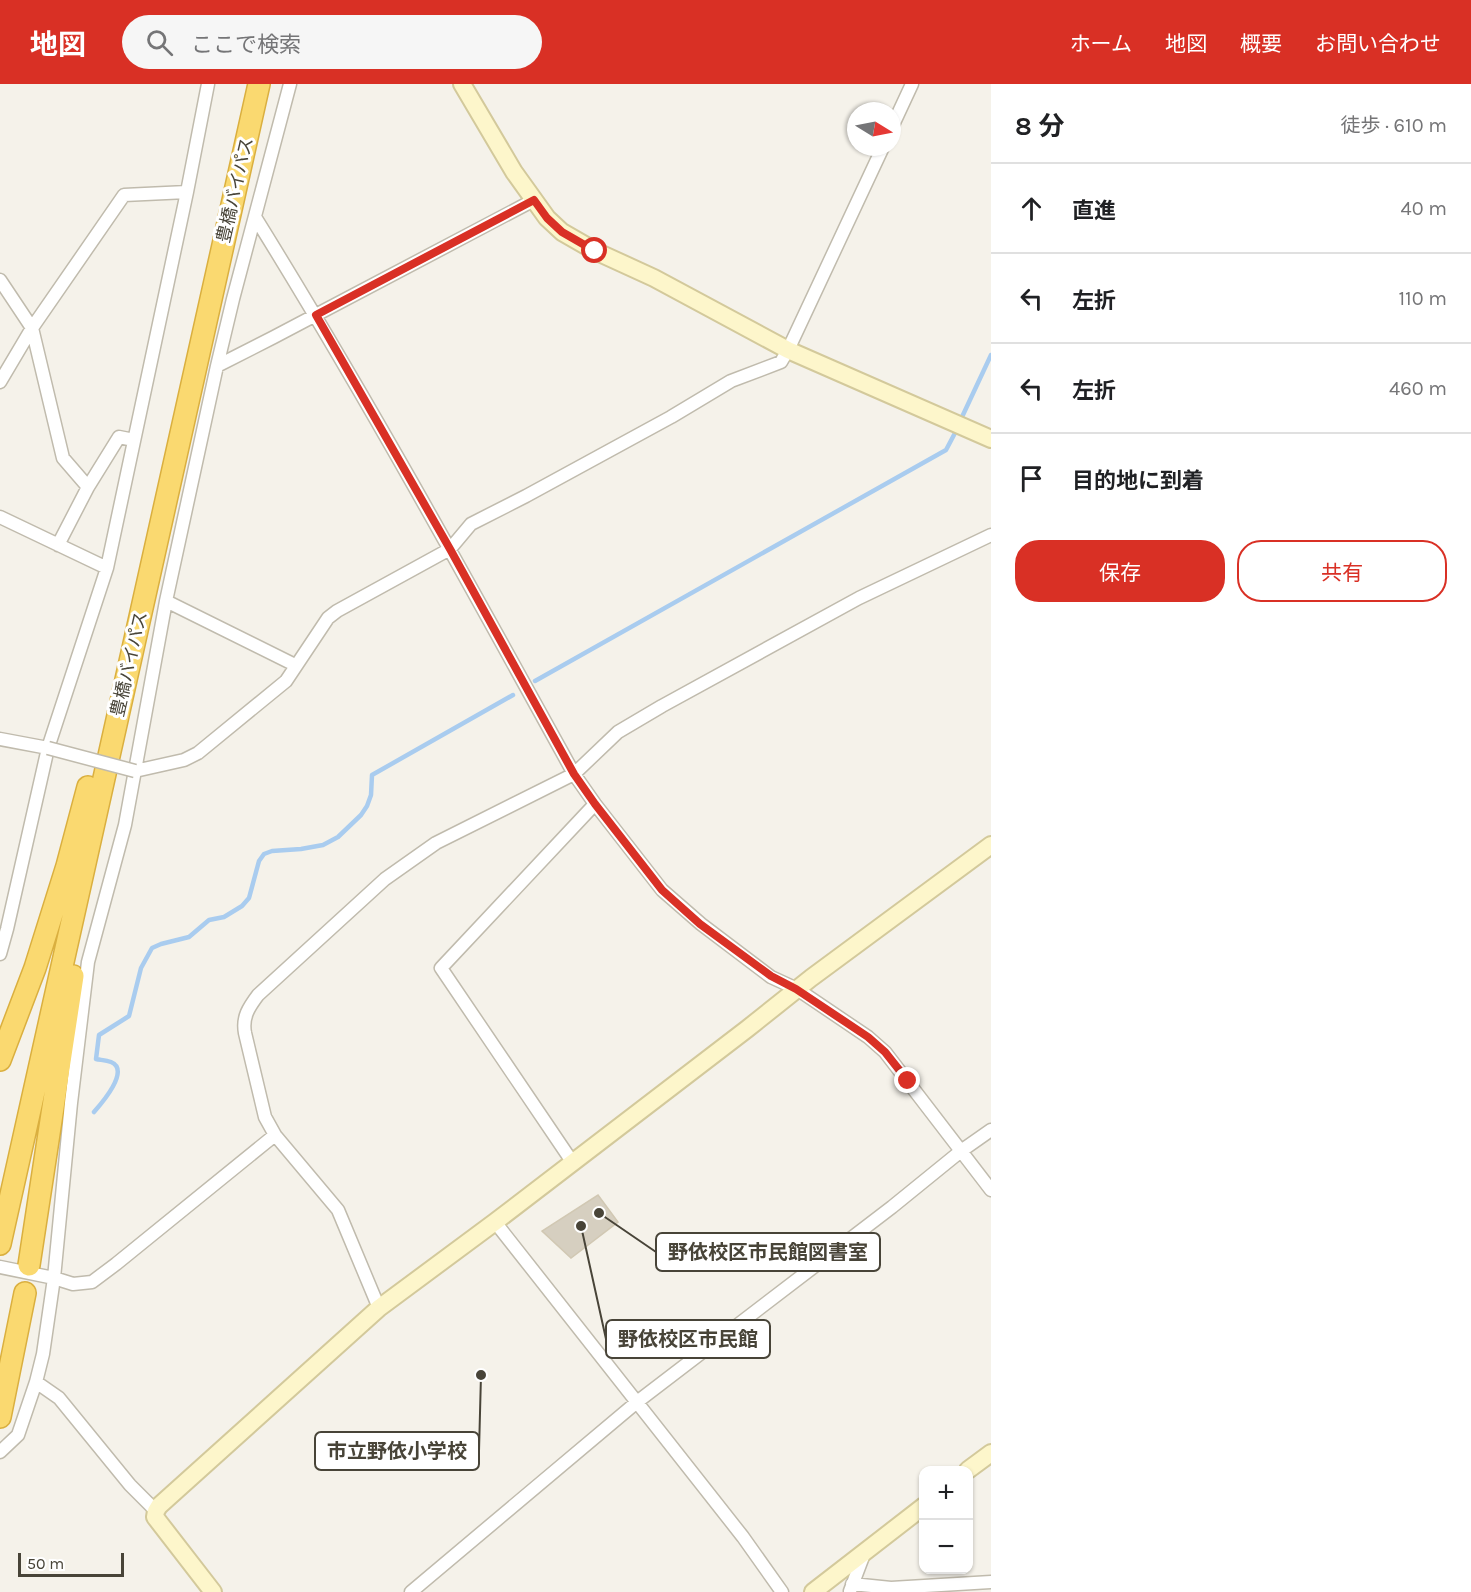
<!DOCTYPE html>
<html lang="ja">
<meta charset="utf-8">
<style>
:root{--surface:#fff;--page:#f6f6f6;--text:#202124;--muted:#757577;--line:#e0e0e0;--accent:#d93025}
body{margin:0;font-family:Karla,"Noto Sans JP",sans-serif;background:var(--page);color:var(--text)}
.controls{position:absolute;right:18px;bottom:18px;display:grid;overflow:hidden;border-radius:12px;box-shadow:0 2px 4px #0004}
.controls button{width:54px;height:54px;display:grid;place-items:center;padding:0;border:0;border-bottom:2px solid var(--line);background:var(--surface);color:var(--text);font:30px sans-serif}
.compass{position:absolute;left:847px;top:18px;width:54px;height:54px;border-radius:50%;background:var(--surface);box-shadow:0 2px 4px #0004;rotate:100deg}
.scale{position:absolute;left:18px;bottom:15px;width:106px;box-sizing:border-box;padding-left:6px;border:3px solid #484438;border-top:0;font-size:16px;line-height:21px;white-space:nowrap;color:#484438;-webkit-text-stroke:4px #fff;paint-order:stroke}
.stop{position:absolute;width:18px;height:18px;margin:-14px;border:4px solid #d93025;border-radius:50%;background:#fff}
.stop.end{background:#d93025;border-color:#fff;box-shadow:0 2px 6px #0008}
.list{margin:0;padding:0;list-style:none}
h2{display:flex;justify-content:space-between;align-items:center;height:78px;margin:0;padding:0 24px;font-size:26px}
h2 small{font-size:20px;font-weight:400;color:var(--muted)}
.list li{display:grid;grid-template-columns:39px 1fr auto;gap:18px;align-items:center;box-sizing:border-box;height:90px;padding:0 24px;border-top:2px solid var(--line)}
.list b{display:block;font-size:22px;white-space:nowrap}
.list em{font-size:20px;font-style:normal;color:var(--muted)}
.actions{display:flex;gap:12px;padding:18px 24px}
.actions a{flex:1;padding:14px 0;border:2px solid var(--accent);border-radius:24px;text-align:center;font-size:21px;color:var(--accent)}
.actions .main{background:var(--accent);color:#fff}
.icon{flex:none;width:33px;height:33px;fill:none;stroke:currentColor;stroke-width:2;stroke-linecap:round;stroke-linejoin:round}
.map{position:relative;flex:none;width:991px;height:1508px;overflow:hidden}
header{display:flex;align-items:center;gap:36px;box-sizing:border-box;height:84px;padding:0 30px;background:var(--accent);color:#fff}
header strong{font-size:28px}
nav{display:flex;gap:33px;margin-inline-start:auto;font-size:21px}
.search{width:420px;height:54px;background:var(--page);display:flex;align-items:center;gap:15px;box-sizing:border-box;padding:0 21px;border-radius:33px;color:var(--muted);font-size:22px}
main{display:flex}
aside{flex:1;background:var(--surface)}
.map>svg:first-child{display:block}
.lines{fill:none;stroke-linecap:round;stroke-linejoin:round}
.stream{stroke:#a9ccef;stroke-width:4.5}
.building{fill:#d6cfc0;stroke:#d1c8b3;stroke-width:1.5}
.street-casing{stroke:#c0bbad;stroke-width:15}
.secondary-casing{stroke:#d3c99b;stroke-width:20}
.highway-casing{stroke:#daaf3f;stroke-width:24}
.street{stroke:#fff;stroke-width:12}
.secondary{stroke:#fdf6cb;stroke-width:16}
.highway{stroke:#fad970;stroke-width:21}
.street-bridge-casing{stroke:#c0bbad;stroke-width:15;stroke-linecap:butt}
.street-bridge{stroke:#fff;stroke-width:12}
.route{stroke:#d93025;stroke-width:8}
.labels{text-anchor:middle;stroke-width:6;stroke-linejoin:round;paint-order:stroke}
.street-label{font-size:18px;fill:#484438;stroke:#fff}
.leader{fill:none;stroke:#484438;stroke-width:2}
.callout-dot{fill:#484438;stroke:#fff;stroke-width:2}
.callout{fill:#fff;stroke:#484438;stroke-width:2}
.callout-label{font-size:20px;text-anchor:middle;font-weight:bold;fill:#484438}
</style>
<header>
<strong>地図</strong>
<div class="search"><svg class="icon" aria-label="search" viewBox="0 0 24 24"><circle cx="10" cy="10" r="6"/><path d="M15 15l6 6"/></svg>ここで検索</div>
<nav><a>ホーム</a><a>地図</a><a>概要</a><a>お問い合わせ</a></nav>
</header>
<main>
<div class="map">
<svg width="991" height="1508" viewBox="0 0 991 1508">
<rect width="100%" height="100%" fill="#f5f2ea"/>
<g class="lines">
<path class="stream" d="M 962,333 L 991,271
M 535,597 L 946,366 L 955,349
M 94,1028 C 101,1020 131,986 111,978 C 106,976 100,976 96,975 L 99,951 L 129,932 L 141,884 L 152,864 L 161,860 L 189,853 L 209,836 L 224,833 L 242,822 L 249,814 L 259,777 L 264,770 L 272,767 L 301,765 L 323,761 L 338,753 L 361,731 L 367,722 L 371,711 L 372,691 L 513,611"/>
</g>
<path class="building" d="M 598,1111 L 618,1138 L 571,1174 L 542,1147 Z"/>
<g class="lines">
<defs>
<path id="street" d="M 892,43 L 912,0
M 255,133 C 368,315 471,503 574,690 L 595,720 L 662,806 L 701,840 L 771,893 L 797,905 L 868,953 L 885,968 L 991,1106
M 0,196 L 32,244 L 63,374 L 88,403
M 217,282 L 274,253 L 534,116
M 0,298 L 32,244 L 124,111 L 187,108
M 0,433 L 107,484
M 58,461 L 88,403 L 119,353 L 134,356
M 166,517 L 295,581
M 0,655 L 48,664
M 135,687 L 184,676 L 198,669 L 286,597 L 328,534 L 337,527 L 450,465 L 471,440 L 526,412 L 671,333 L 731,297 L 781,278 L 788,266 L 883,63
M 0,870 L 7,845 L 48,664 L 107,484 L 187,108 L 208,0
M 573,1079 L 441,884 L 595,720
M 495,1138 L 743,1453 L 782,1508
M 0,1183 L 54,1194 L 73,1200 L 92,1198 L 116,1180 L 275,1051
M 379,1224 L 338,1126 L 275,1051 L 265,1033 L 245,949 C 242,933 249,923 258,911 L 385,795 L 436,759 L 574,690 L 618,648 L 662,622 L 859,514 L 991,451
M 36,1298 L 59,1314 L 130,1401 L 156,1427
M 0,1368 L 18,1351 L 36,1298 L 43,1270 L 54,1194 L 71,1019 L 88,878 L 125,741 L 166,517 L 217,282 L 233,215 L 290,0
M 852,1500 L 891,1504 L 991,1498
M 850,1507 L 864,1470
M 411,1508 L 637,1318 L 892,1123 L 961,1067 L 991,1046"/>
<path id="secondary" d="M 462,0 L 514,88 L 547,134 L 562,148 L 595,167 L 654,194 L 788,266 L 991,355
M 968,1386 L 991,1369
M 213,1508 L 155,1433 L 156,1427 L 159,1422 L 379,1224 L 495,1138 L 747,945 L 811,894 L 991,761
M 813,1508 L 924,1422"/>
<path id="highway" d="M 0,976 L 35,884 L 67,782 L 88,703
M 0,1160 L 259,0
M 29,1181 L 73,892
M 0,1333 L 25,1209"/>
</defs>
<use href="#street" class="street-casing"/>
<use href="#secondary" class="secondary-casing"/>
<use href="#highway" class="highway-casing"/>
<use href="#street" class="street"/>
<use href="#secondary" class="secondary"/>
<use href="#highway" class="highway"/>
<defs>
<path id="street-bridge" d="M 48,664 L 135,687"/>
</defs>
<use href="#street-bridge" class="street-bridge-casing"/>
<use href="#street-bridge" class="street-bridge"/>
</g>
<g class="lines">
<path class="route" d="M 595,167 L 562,148 L 547,134 L 534,116 L 316,231 L 450,465 L 574,690 L 595,720 L 662,806 L 700,840 L 771,892 L 796,905 L 868,953 L 885,968 L 908,997"/>
</g>
<g class="labels">
<g class="street-label">
<text transform="translate(235 106) rotate(-77)" y="6">豊橋バイパス</text>
<text transform="translate(129 580) rotate(-77)" y="6">豊橋バイパス</text>
</g>
</g>
<path class="leader" d="M599 1129L656 1168M581 1142L606 1255M481 1291L479 1367"/>
<g class="callout-dot">
<circle cx="599" cy="1129" r="6"/>
<circle cx="581" cy="1142" r="6"/>
<circle cx="481" cy="1291" r="6"/>
</g>
<g class="callout">
<rect x="656" y="1149" width="224" height="38" rx="6"/>
<rect x="606" y="1236" width="164" height="38" rx="6"/>
<rect x="315" y="1348" width="164" height="38" rx="6"/>
</g>
<g class="callout-label">
<text x="768" y="1175">野依校区市民館図書室</text>
<text x="688" y="1262">野依校区市民館</text>
<text x="397" y="1374">市立野依小学校</text>
</g>
</svg>
<div class="controls">
<button>+</button>
<button>−</button>
</div>
<svg class="compass" viewBox="-18 -18 36 36"><path d="M0-13l5 13h-10z" fill="#e53935"/><path d="M0 13l5-13h-10z" fill="#757577"/></svg>
<div class="scale">50 m</div>
<div class="stop" style="left:595px;top:167px"></div>
<div class="stop end" style="left:908px;top:997px"></div>
</div>
<aside>
<h2>8 分<small>徒歩 · 610 m</small></h2>
<ul class="list">
<li><svg class="icon" aria-label="ahead" viewBox="0 0 24 24"><path d="M12 20V5M6 11l6-6 6 6"/></svg><div><b>直進</b></div><em>40 m</em></li>
<li><svg class="icon" aria-label="left" viewBox="0 0 24 24"><path d="M17 20v-9H6M10 6l-5 5 5 5"/></svg><div><b>左折</b></div><em>110 m</em></li>
<li><svg class="icon" aria-label="left" viewBox="0 0 24 24"><path d="M17 20v-9H6M10 6l-5 5 5 5"/></svg><div><b>左折</b></div><em>460 m</em></li>
<li><svg class="icon" aria-label="arrive" viewBox="0 0 24 24"><path d="M6 21V4h12l-3 4 3 4H6"/></svg><div><b>目的地に到着</b></div></li>
</ul>
<div class="actions"><a class="main">保存</a><a>共有</a></div>
</aside>
</main>
